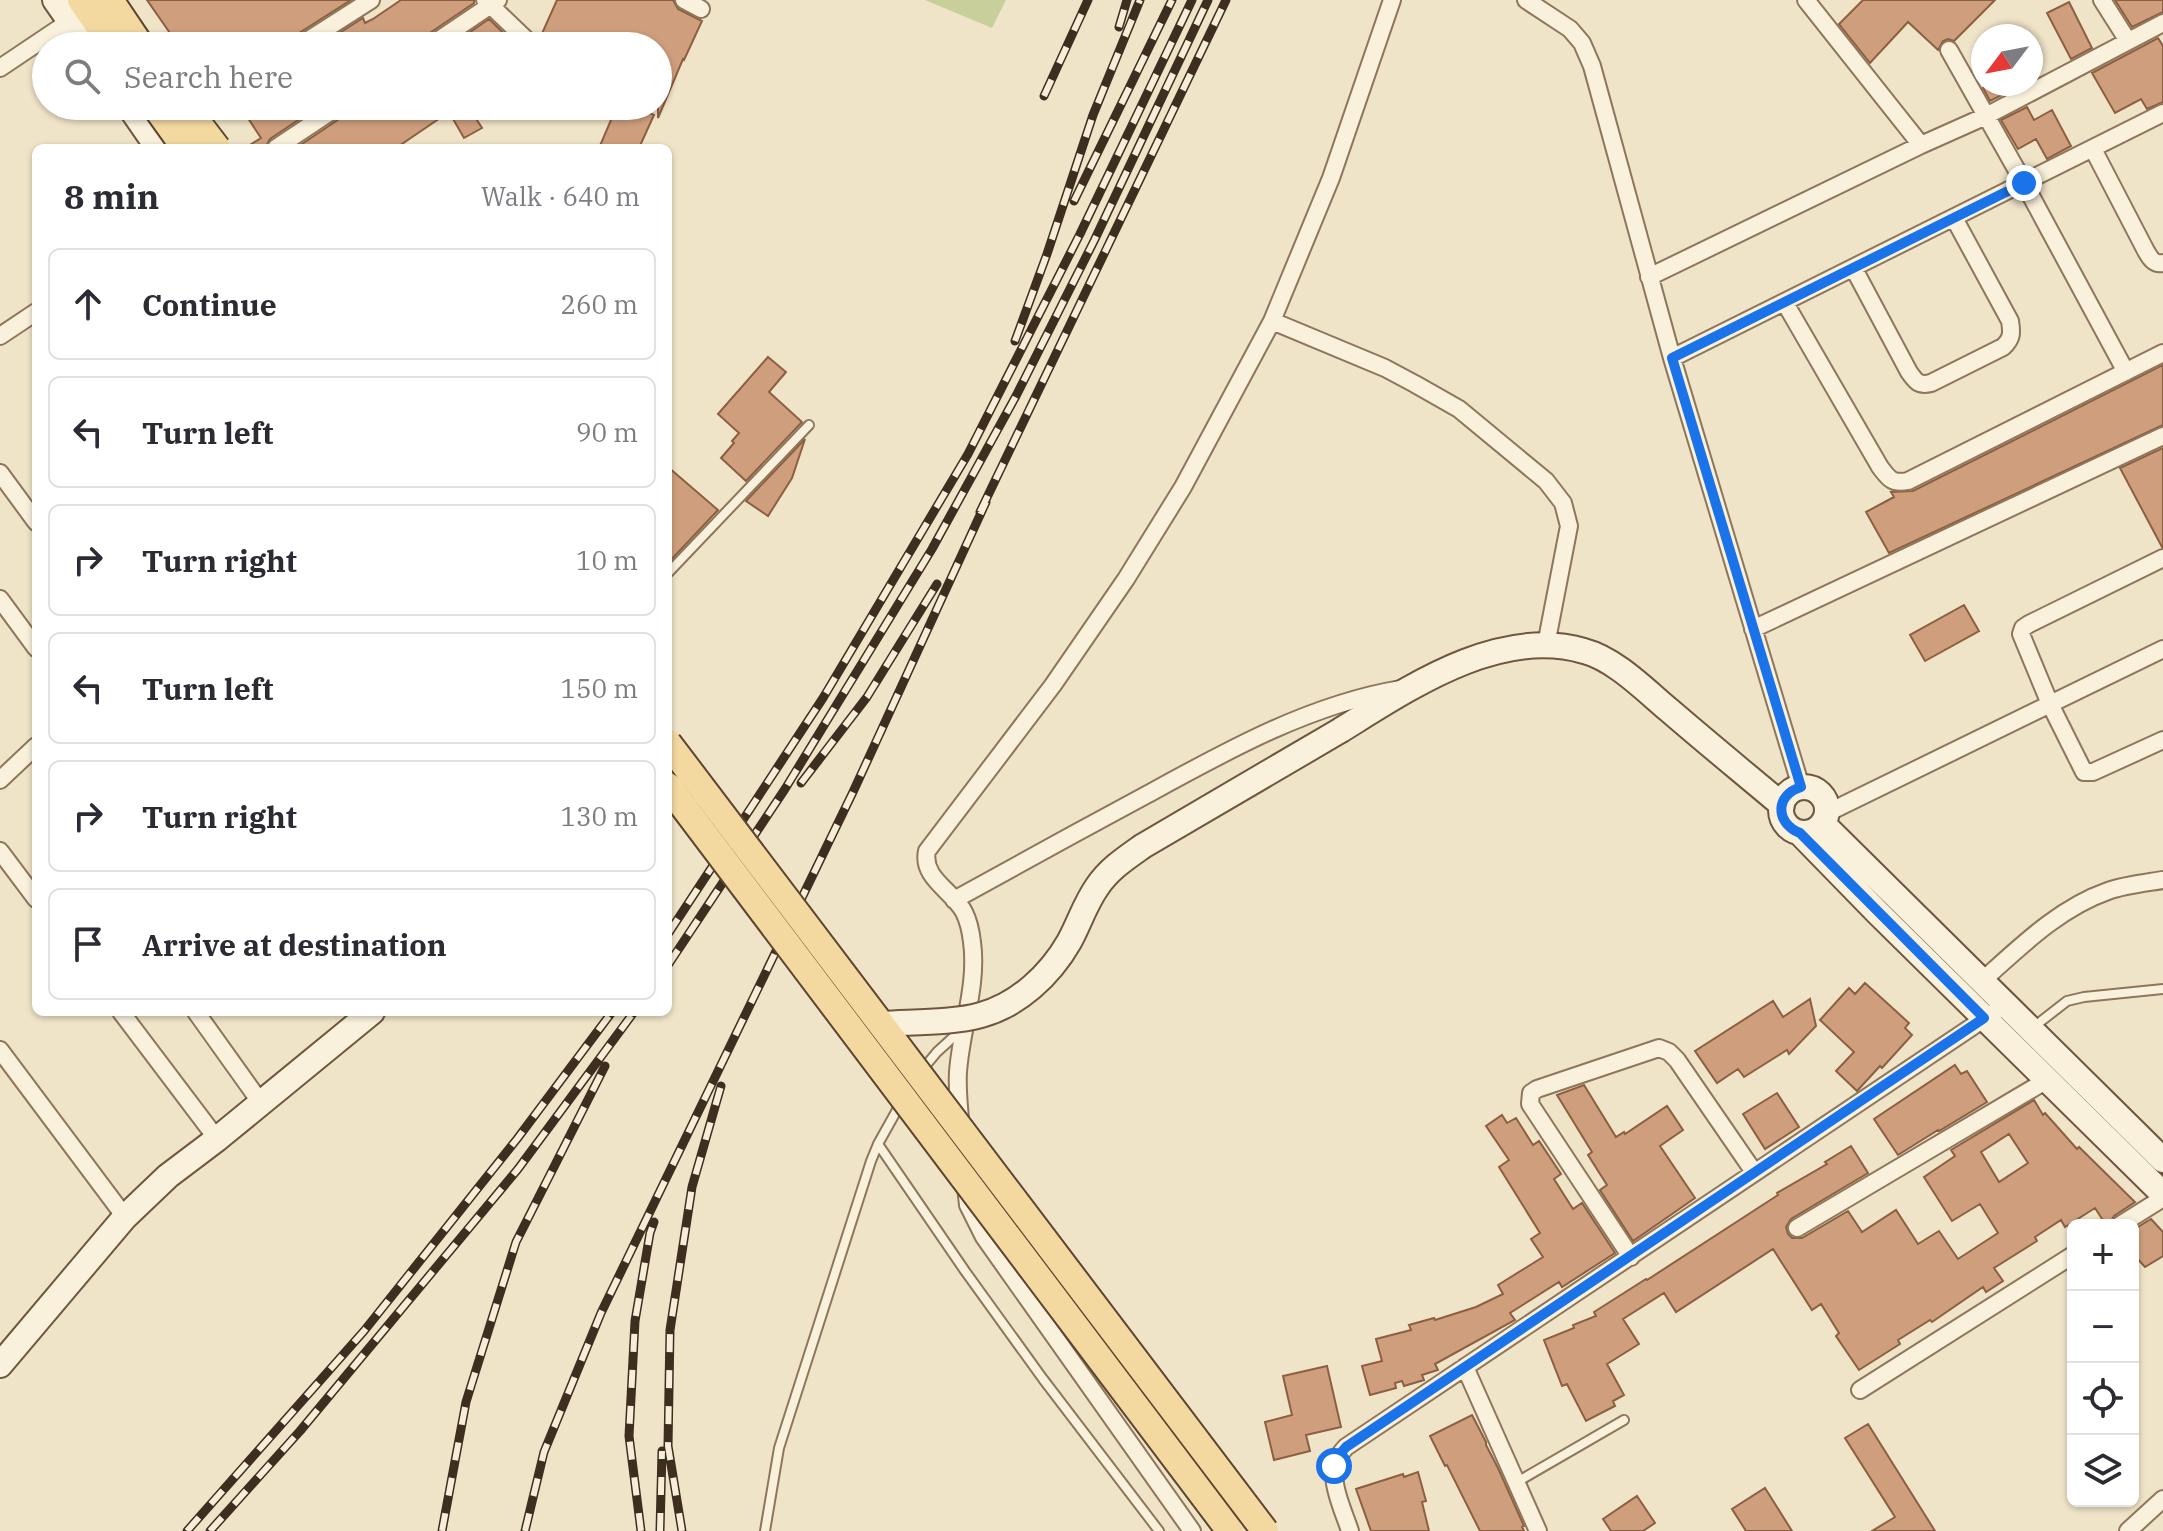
<!DOCTYPE html>
<meta charset="utf-8">
<style>
:root{--surface:#fff;--page:#f2f2f3;--text:#2b2b33;--muted:#7c7c81;--line:#e1e1e2}
body{margin:0;font-family:"IBM Plex Serif",serif;background:var(--page);color:var(--text)}
.controls{position:absolute;right:24px;bottom:24px;display:grid;overflow:hidden;border-radius:12px;box-shadow:0 2px 6px #0004}
.controls button{width:72px;height:72px;display:grid;place-items:center;padding:0;border:0;border-bottom:2px solid var(--line);background:var(--surface);color:var(--text);font:40px sans-serif}
.compass{position:absolute;left:1971px;top:24px;width:72px;height:72px;border-radius:50%;background:var(--surface);box-shadow:0 2px 6px #0004;rotate:238deg}
.stop{position:absolute;width:24px;height:24px;margin:-18px;border:6px solid #1a73e8;border-radius:50%;background:#fff}
.stop.end{background:#1a73e8;border-color:#fff;box-shadow:0 2px 8px #0008}
.list{margin:0;padding:0;list-style:none}
h2{display:flex;justify-content:space-between;align-items:center;height:104px;margin:0;padding:0 32px;font-size:34px}
h2 small{font-size:26px;font-weight:400;color:var(--muted)}
.list li{display:grid;grid-template-columns:52px 1fr auto;gap:24px;align-items:center;box-sizing:border-box;height:112px;margin:0 16px 16px;padding:0 16px;border:2px solid var(--line);border-radius:12px}
.list b{display:block;font-size:30px;white-space:nowrap}
.list em{font-size:26px;font-style:normal;color:var(--muted)}
.icon{flex:none;width:44px;height:44px;fill:none;stroke:currentColor;stroke-width:2;stroke-linecap:round;stroke-linejoin:round}
.map{position:relative;flex:none;width:2163px;height:1531px;overflow:hidden}
.search{position:absolute;background:var(--surface);box-shadow:0 2px 6px #0004;left:32px;top:32px;width:640px;height:88px;display:flex;align-items:center;gap:20px;box-sizing:border-box;padding:0 28px;border-radius:44px;color:var(--muted);font-size:30px}
.panel{position:absolute;background:var(--surface);box-shadow:0 2px 6px #0004;left:32px;top:144px;width:640px;height:872px;border-radius:12px}
.map>svg:first-child{display:block}
.green{fill:#c9cf9b}
.building{fill:#cf9f7d;stroke:#8d5f41;stroke-width:2;fill-rule:evenodd}
.lines{fill:none;stroke-linecap:round;stroke-linejoin:round}
.lane-casing{stroke:#8d765c;stroke-width:12}
.street-casing{stroke:#8d765c;stroke-width:20}
.secondary-casing{stroke:#6f573f;stroke-width:28}
.primary-casing{stroke:#5b4430;stroke-width:30}
.lane{stroke:#faf1dc;stroke-width:8}
.street{stroke:#faf1dc;stroke-width:16}
.secondary{stroke:#faf1dc;stroke-width:24}
.primary{stroke:#f3d9a0;stroke-width:26}
.rail-casing{stroke:#3d2e20;stroke-width:9}
.rail{stroke:#f7eed8;stroke-width:6;stroke-dasharray:18;stroke-linecap:butt}
.secondary-bridge-casing{stroke:#6f573f;stroke-width:28;stroke-linecap:butt}
.primary-bridge-casing{stroke:#5b4430;stroke-width:30;stroke-linecap:butt}
.secondary-bridge{stroke:#faf1dc;stroke-width:24}
.primary-bridge{stroke:#f3d9a0;stroke-width:26}
.route{stroke:#1a73e8;stroke-width:10}
</style>
<div class="map">
<svg width="2163" height="1531" viewBox="0 0 2163 1531">
<rect width="100%" height="100%" fill="#f0e4c8"/>
<path class="green" d="M 925,0 L 1006,0 L 992,28 Z"/>
<path class="building" d="M 147,0 L 351,0 L 293,37 L 288,46 L 179,46 Z
M 401,0 L 474,0 L 474,3 L 424,37 L 415,46 L 319,46 L 363,18 L 365,23 L 373,19 Z
M 557,0 L 673,0 L 678,9 L 702,21 L 684,60 L 683,59 L 658,118 L 658,46 L 544,46 L 540,38 Z
M 1863,0 L 1995,0 L 1954,41 L 1948,39 L 1943,41 L 1938,50 L 1908,22 L 1870,63 L 1839,24 Z
M 2115,0 L 2163,0 L 2163,12 L 2132,27 Z
M 2069,2 L 2092,48 L 2071,59 L 2047,13 Z
M 489,19 L 517,46 L 450,46 Z
M 2158,38 L 2163,46 L 2163,102 L 2147,109 L 2141,99 L 2115,113 L 2092,73 Z
M 1991,84 L 2014,84 L 2016,88 L 1990,101 L 1983,88 Z
M 240,106 L 319,106 L 270,139 L 265,148 L 245,148 L 261,138 Z
M 350,106 L 468,106 L 482,128 L 464,138 L 449,112 L 396,148 L 296,148 L 345,115 Z
M 617,106 L 634,106 L 654,115 L 639,148 L 599,148 Z
M 2027,107 L 2034,120 L 2052,110 L 2071,146 L 2047,159 L 2036,139 L 2018,149 L 2001,120 Z
M 768,357 L 786,372 L 769,392 L 802,422 L 746,481 L 721,458 L 734,443 L 732,441 L 739,433 L 718,414 Z
M 2163,365 L 2163,425 L 1889,553 L 1866,512 L 1894,497 L 1891,492 L 1913,491 Z
M 805,439 L 792,478 L 768,516 L 746,501 Z
M 2163,448 L 2163,547 L 2162,547 L 2120,468 Z
M 668,467 L 718,510 L 668,563 Z
M 1964,605 L 1979,631 L 1925,661 L 1910,635 Z
M 1865,983 L 1909,1023 L 1905,1028 L 1912,1035 L 1882,1068 L 1880,1066 L 1857,1091 L 1836,1071 L 1854,1052 L 1820,1020 L 1849,988 L 1855,994 Z
M 1810,999 L 1816,1026 L 1789,1054 L 1787,1050 L 1744,1077 L 1738,1069 L 1717,1083 L 1695,1051 L 1773,1001 L 1783,1017 Z
M 1955,1065 L 1961,1074 L 1967,1071 L 1987,1102 L 1939,1131 L 1938,1130 L 1898,1155 L 1874,1119 Z
M 1584,1085 L 1616,1137 L 1624,1132 L 1625,1134 L 1667,1106 L 1683,1130 L 1660,1146 L 1695,1198 L 1633,1241 L 1600,1190 L 1607,1185 L 1588,1155 L 1592,1152 L 1557,1095 Z
M 1777,1093 L 1799,1127 L 1765,1149 L 1743,1114 Z
M 2034,1100 L 2043,1115 L 2045,1113 L 2077,1149 L 2079,1147 L 2135,1202 L 2114,1216 L 2109,1225 L 2106,1225 L 2095,1208 L 2065,1227 L 2061,1220 L 2035,1237 L 2037,1241 L 1994,1268 L 2003,1281 L 1986,1292 L 1983,1287 L 1932,1322 L 1930,1320 L 1898,1340 L 1900,1344 L 1859,1370 L 1836,1336 L 1839,1333 L 1821,1304 L 1812,1310 L 1773,1249 L 1676,1312 L 1664,1293 L 1623,1319 L 1639,1344 L 1607,1364 L 1624,1395 L 1613,1401 L 1615,1406 L 1586,1421 L 1567,1384 L 1562,1386 L 1544,1340 L 1574,1328 L 1573,1325 L 1596,1316 L 1594,1312 L 1646,1279 L 1647,1280 L 1778,1195 L 1777,1193 L 1827,1164 L 1825,1162 L 1851,1146 L 1868,1173 L 1791,1219 L 1786,1227 L 1788,1234 L 1792,1238 L 1802,1238 L 1848,1211 L 1862,1232 L 1896,1210 L 1918,1244 L 1939,1231 L 1958,1259 L 1998,1233 L 1980,1204 L 1952,1221 L 1924,1177 L 1955,1156 L 1951,1150 ZM 2009,1134 L 2028,1163 L 1999,1182 L 1981,1152 Z
M 1502,1115 L 1507,1123 L 1516,1118 L 1533,1145 L 1539,1141 L 1561,1174 L 1554,1179 L 1573,1209 L 1582,1203 L 1615,1253 L 1562,1287 L 1559,1282 L 1510,1313 L 1515,1320 L 1435,1364 L 1438,1370 L 1422,1375 L 1424,1380 L 1404,1386 L 1402,1381 L 1395,1383 L 1396,1388 L 1370,1395 L 1362,1366 L 1382,1361 L 1376,1339 L 1411,1330 L 1409,1325 L 1434,1318 L 1435,1320 L 1476,1307 L 1503,1294 L 1498,1285 L 1543,1257 L 1531,1239 L 1540,1233 L 1499,1167 L 1509,1160 L 1486,1126 Z
M 2151,1219 L 2163,1232 L 2163,1256 L 2145,1267 L 2133,1254 L 2133,1230 Z
M 1327,1366 L 1341,1427 L 1306,1435 L 1310,1451 L 1274,1460 L 1265,1422 L 1292,1415 L 1283,1376 Z
M 1472,1415 L 1486,1442 L 1486,1445 L 1498,1468 L 1524,1526 L 1522,1527 L 1524,1531 L 1480,1531 L 1447,1465 L 1445,1466 L 1430,1436 Z
M 1868,1424 L 1935,1531 L 1872,1531 L 1895,1517 L 1845,1438 Z
M 1418,1472 L 1426,1501 L 1422,1502 L 1429,1531 L 1371,1531 L 1356,1489 L 1403,1474 L 1404,1477 Z
M 1765,1488 L 1792,1531 L 1746,1531 L 1732,1509 Z
M 1637,1496 L 1655,1523 L 1643,1531 L 1611,1531 L 1603,1519 Z"/>
<g class="lines">
<defs>
<path id="lane" d="M 668,573 L 809,425
M 2031,1029 L 2067,1001 L 2084,997 L 2163,989
M 922,1070 L 937,1052 L 960,1031
M 878,1144 L 965,1271 L 1043,1379 L 1159,1531
M 1517,1482 L 1624,1420
M 765,1531 L 779,1448 L 871,1161 L 878,1144 L 902,1101"/>
<path id="street" d="M 485,0 L 533,46
M 684,0 L 701,9
M 1526,0 L 1570,29 L 1582,43 L 1592,66 L 1672,358 L 1801,787
M 1806,0 L 1921,145
M 2102,0 L 2128,41
M 299,46 L 371,0
M 430,46 L 498,0
M 1949,50 L 2024,183 L 2126,372
M 0,68 L 70,21
M 276,148 L 339,106
M 2093,149 L 2146,251 C 2150,258 2154,265 2163,263
M 1854,269 L 1909,372 C 1916,382 1919,386 1931,383 L 2003,347 C 2012,339 2012,333 2010,321 L 1954,218
M 1649,277 L 1921,145 L 1986,116 L 2163,23
M 1785,303 L 1880,467 C 1889,479 1892,484 1908,481 L 2163,353
M 1272,321 L 1385,368 L 1415,384 L 1459,409 L 1546,481 L 1563,503 L 1569,526 L 1546,645
M 0,336 L 36,312
M 1672,358 L 2163,113
M 0,473 L 36,522
M 2163,558 L 2029,624 L 2023,628 L 2021,634 L 2050,704 L 2084,772 L 2093,772 L 2163,740
M 0,599 L 36,648
M 1753,629 L 2163,436
M 0,780 L 36,746
M 1827,813 L 2163,649
M 0,851 L 36,899
M 954,900 C 1019,864 1083,829 1148,794 C 1228,750 1311,704 1401,689
M 1982,981 C 2020,947 2059,908 2108,891 C 2125,885 2145,883 2163,880
M 121,1012 L 217,1139
M 196,1012 L 261,1103
M 0,1050 L 125,1217
M 961,1128 C 959,1110 957,1090 958,1072 C 961,1029 978,985 972,942 C 971,933 968,920 964,912 C 953,891 921,878 927,851 L 1053,685 L 1126,579 L 1183,487 L 1272,321 L 1331,178 L 1392,0
M 966,1187 L 968,1205 L 984,1237 L 1192,1531
M 2120,1225 L 2163,1198
M 1797,1228 L 2047,1080
M 1631,1257 L 1530,1104 L 1531,1093 L 1537,1089 L 1659,1048 L 1669,1052 L 1677,1060 L 1754,1172
M 1465,1367 L 1538,1531
M 1860,1390 L 2073,1255
M 1350,1531 C 1341,1503 1322,1471 1346,1447 L 2006,1004
M 2128,1531 L 2163,1499"/>
<path id="secondary" d="M 55,0 L 87,46
M 129,106 L 158,148
M 1341,730 C 1409,688 1499,626 1584,651 C 1615,659 1645,690 1669,710 C 1706,742 1744,773 1782,805
M1781 810a23 23 0 1 1 46 0a23 23 0 1 1-46 0Z
M 1823,824 L 2163,1160
M 1800,833 L 1878,913 L 2163,1194
M 0,1365 L 125,1217 L 168,1176 L 217,1139 L 372,1012"/>
<path id="primary" d="M 81,0 L 113,46
M 110,0 L 141,46"/>
</defs>
<use href="#lane" class="lane-casing"/>
<use href="#street" class="street-casing"/>
<use href="#secondary" class="secondary-casing"/>
<use href="#primary" class="primary-casing"/>
<use href="#lane" class="lane"/>
<use href="#street" class="street"/>
<use href="#secondary" class="secondary"/>
<use href="#primary" class="primary"/>
<defs>
<path id="rail" d="M 1119,27 L 1127,0
M 1044,96 L 1088,0
M 1074,201 L 1172,0
M 1015,341 L 1047,254 L 1093,115 L 1140,0
M 980,512 L 1226,0
M 801,783 L 867,697 L 937,584
M 668,934 L 823,698 L 968,454 L 1080,234 L 1192,0
M 668,965 L 785,789 L 932,549 L 1016,396 L 1094,241 L 1208,0
M 187,1531 L 364,1331 L 517,1139 L 612,1012
M 210,1531 L 300,1431 L 518,1169 L 634,1012
M 442,1531 L 466,1402 L 516,1242 L 605,1066
M 525,1531 L 544,1452 L 601,1313 L 853,792 L 986,502
M 641,1531 L 629,1436 L 635,1321 L 650,1233 L 654,1222
M 660,1531 L 662,1451
M 682,1531 L 668,1446 L 670,1330 L 692,1187 L 721,1086"/>
</defs>
<use href="#rail" class="rail-casing"/>
<use href="#rail" class="rail"/>
<defs>
<path id="secondary-bridge" d="M 882,1024 C 912,1022 953,1023 981,1015 C 1018,1005 1050,975 1069,942 C 1079,924 1085,904 1097,887 C 1109,869 1126,858 1143,846 L 1341,730"/>
<path id="primary-bridge" d="M 155,106 L 185,148
M 185,106 L 217,148
M 668,743 L 1265,1531
M 668,786 L 1230,1531"/>
</defs>
<use href="#secondary-bridge" class="secondary-bridge-casing"/>
<use href="#primary-bridge" class="primary-bridge-casing"/>
<use href="#secondary-bridge" class="secondary-bridge"/>
<use href="#primary-bridge" class="primary-bridge"/>
</g>
<g class="lines">
<path class="route" d="M 1334,1466 L 1339,1455 L 1346,1447 L 1984,1018 L 1800,833 C 1775,823 1775,795 1801,787 L 1672,358 L 2024,183"/>
</g>
</svg>
<div class="controls">
<button>+</button>
<button>−</button>
<button><svg class="icon" aria-label="locate" viewBox="0 0 24 24"><circle cx="12" cy="12" r="6"/><path d="M12 2v4M12 18v4M2 12h4M18 12h4"/></svg></button>
<button><svg class="icon" aria-label="layers" viewBox="0 0 24 24"><path d="M12 4l9 5-9 5-9-5zM3 14l9 5 9-5"/></svg></button>
</div>
<svg class="compass" viewBox="-18 -18 36 36"><path d="M0-13l5 13h-10z" fill="#e53935"/><path d="M0 13l5-13h-10z" fill="#7c7c81"/></svg>
<div class="stop" style="left:1334px;top:1466px"></div>
<div class="stop end" style="left:2024px;top:183px"></div>
<div class="search"><svg class="icon" aria-label="search" viewBox="0 0 24 24"><circle cx="10" cy="10" r="6"/><path d="M15 15l6 6"/></svg>Search here</div>
<section class="panel">
<h2>8 min<small>Walk · 640 m</small></h2>
<ul class="list">
<li><svg class="icon" aria-label="ahead" viewBox="0 0 24 24"><path d="M12 20V5M6 11l6-6 6 6"/></svg><div><b>Continue</b></div><em>260 m</em></li>
<li><svg class="icon" aria-label="left" viewBox="0 0 24 24"><path d="M17 20v-9H6M10 6l-5 5 5 5"/></svg><div><b>Turn left</b></div><em>90 m</em></li>
<li><svg class="icon" aria-label="right" viewBox="0 0 24 24"><path d="M7 20v-9h11M14 6l5 5-5 5"/></svg><div><b>Turn right</b></div><em>10 m</em></li>
<li><svg class="icon" aria-label="left" viewBox="0 0 24 24"><path d="M17 20v-9H6M10 6l-5 5 5 5"/></svg><div><b>Turn left</b></div><em>150 m</em></li>
<li><svg class="icon" aria-label="right" viewBox="0 0 24 24"><path d="M7 20v-9h11M14 6l5 5-5 5"/></svg><div><b>Turn right</b></div><em>130 m</em></li>
<li><svg class="icon" aria-label="arrive" viewBox="0 0 24 24"><path d="M6 21V4h12l-3 4 3 4H6"/></svg><div><b>Arrive at destination</b></div></li>
</ul>
</section>
</div>
